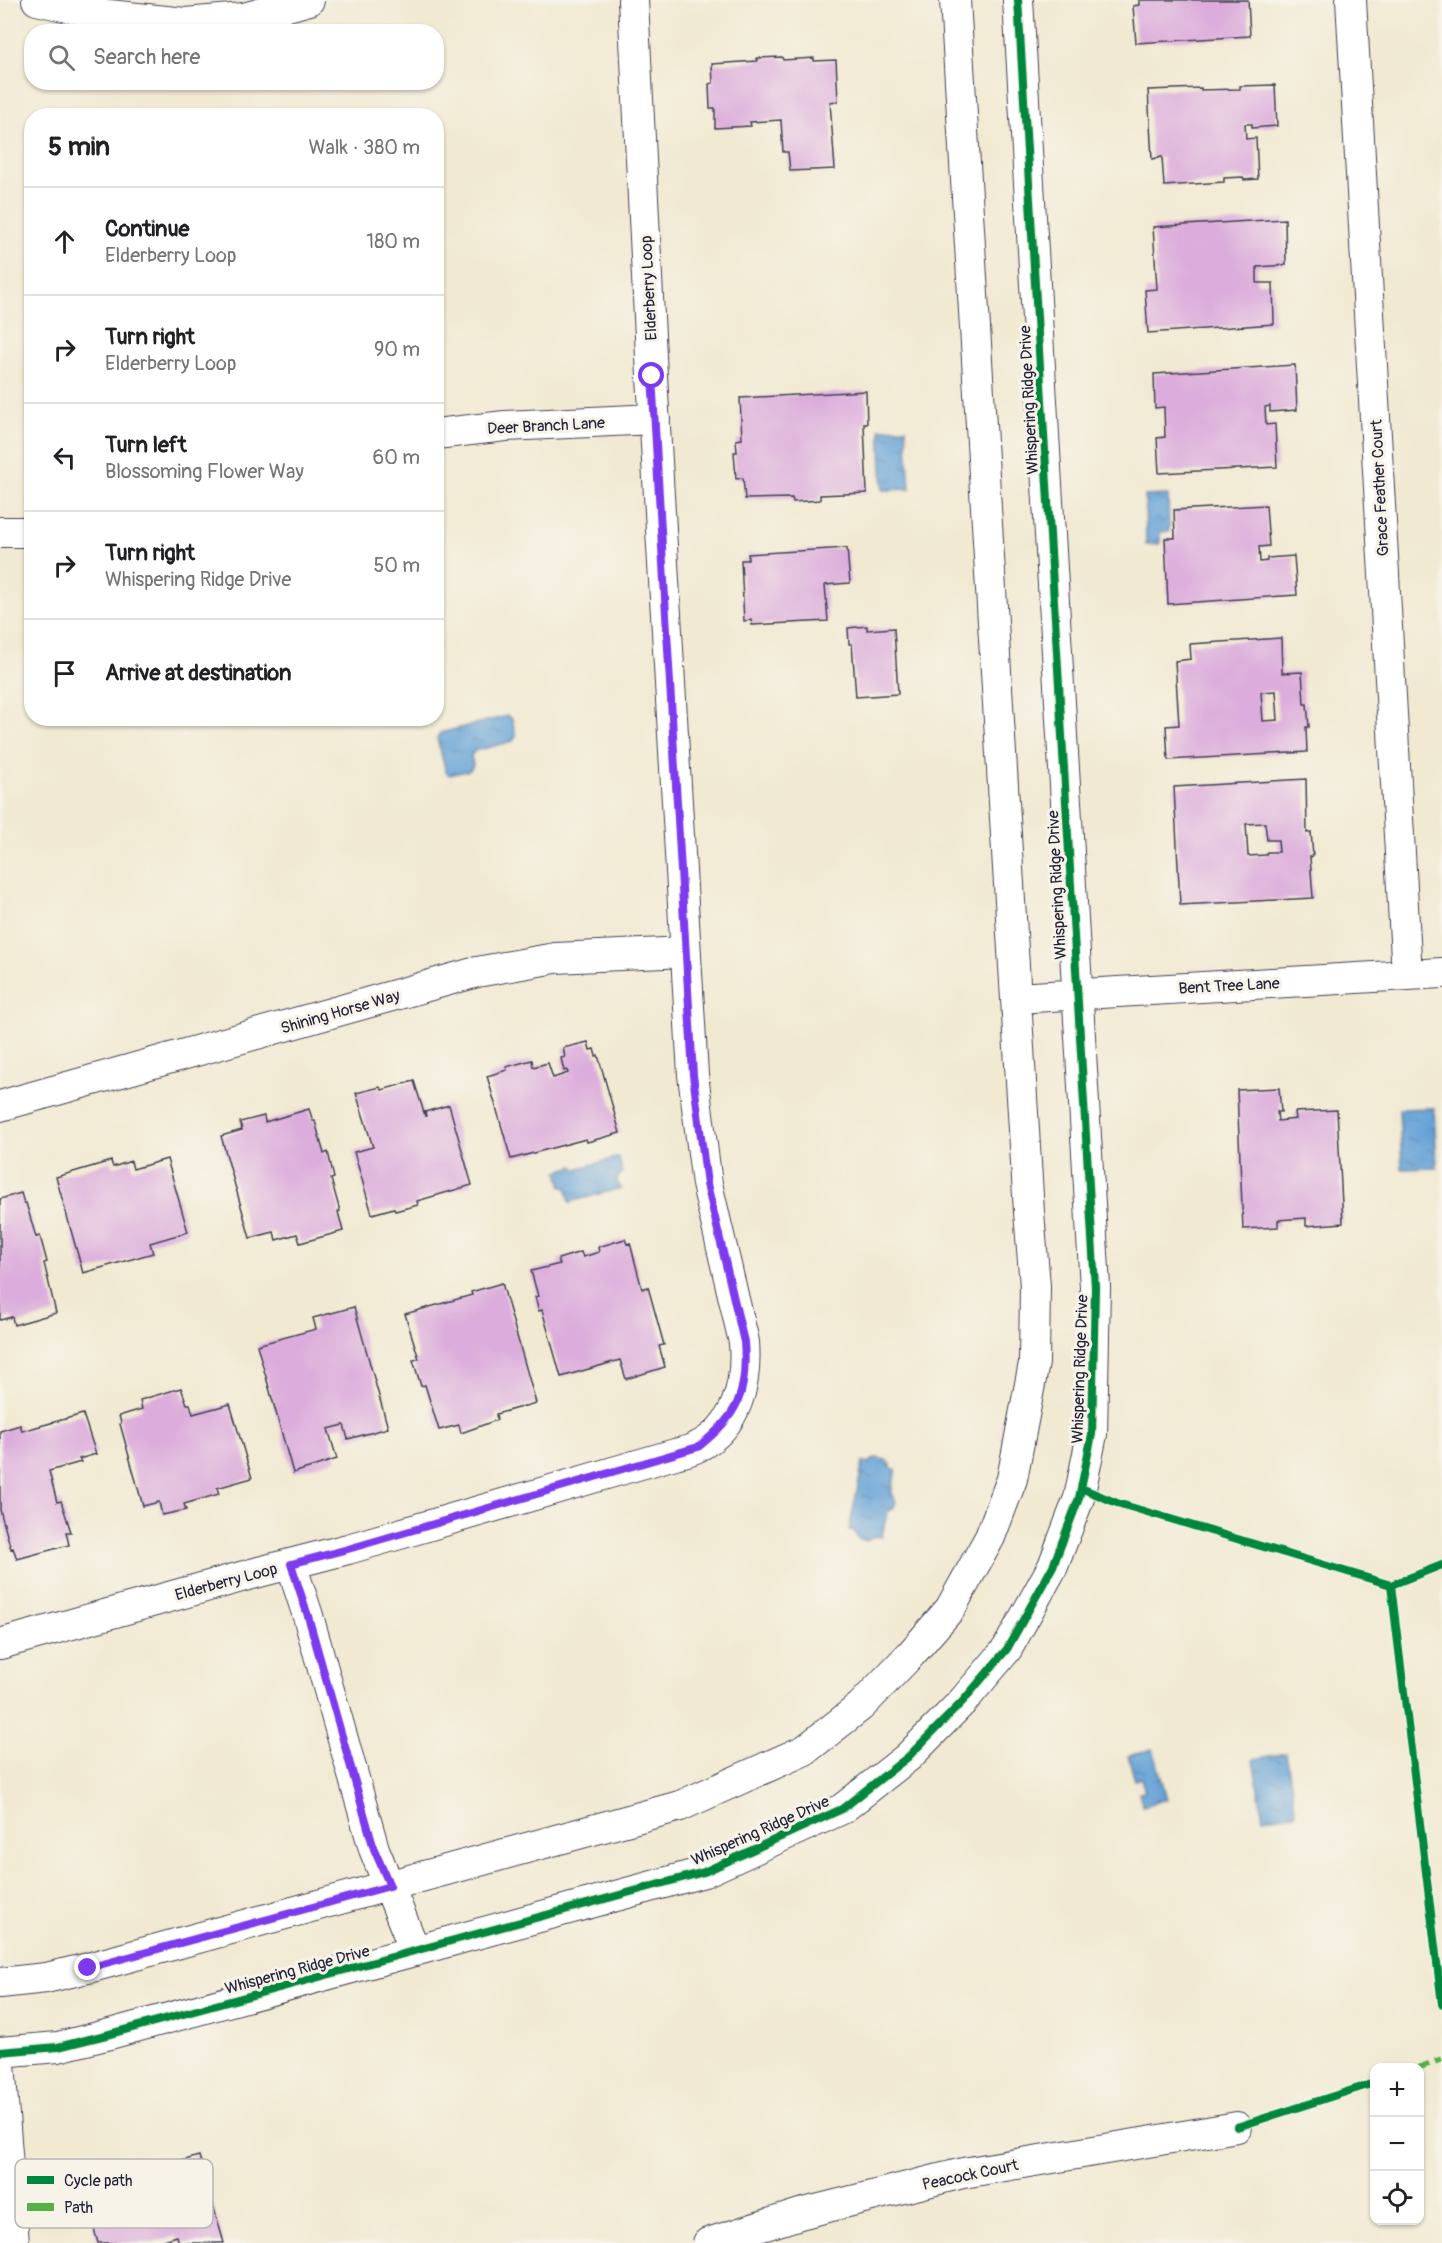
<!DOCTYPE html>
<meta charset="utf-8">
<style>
:root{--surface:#fff;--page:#f2f2f2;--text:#202124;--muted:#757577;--line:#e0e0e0}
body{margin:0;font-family:Pangolin,sans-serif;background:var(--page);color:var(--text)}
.controls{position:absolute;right:18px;bottom:18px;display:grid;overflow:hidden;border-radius:12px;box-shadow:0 2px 4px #0004}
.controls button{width:54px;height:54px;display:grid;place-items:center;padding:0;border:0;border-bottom:2px solid var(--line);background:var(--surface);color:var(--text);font:30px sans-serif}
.stop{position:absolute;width:18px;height:18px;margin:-14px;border:4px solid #7c3aed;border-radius:50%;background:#fff}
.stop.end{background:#7c3aed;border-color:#fff;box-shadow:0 2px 6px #0008}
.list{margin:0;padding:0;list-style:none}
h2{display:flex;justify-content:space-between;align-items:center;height:78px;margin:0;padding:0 24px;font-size:26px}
h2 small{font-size:20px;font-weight:400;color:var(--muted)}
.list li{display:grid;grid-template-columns:39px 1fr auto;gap:18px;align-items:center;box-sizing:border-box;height:108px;padding:0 24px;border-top:2px solid var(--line)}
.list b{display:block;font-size:22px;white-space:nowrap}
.list p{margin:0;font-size:20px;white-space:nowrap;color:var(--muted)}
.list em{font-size:20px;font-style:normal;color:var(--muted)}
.icon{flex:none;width:33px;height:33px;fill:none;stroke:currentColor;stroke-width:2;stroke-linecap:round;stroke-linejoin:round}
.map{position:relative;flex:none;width:1442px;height:2243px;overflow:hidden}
.search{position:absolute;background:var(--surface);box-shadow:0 2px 4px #0004;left:24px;top:24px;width:420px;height:66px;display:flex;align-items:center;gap:15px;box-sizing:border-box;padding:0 21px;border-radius:24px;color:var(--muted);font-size:22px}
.panel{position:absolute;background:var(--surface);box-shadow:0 2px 4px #0004;left:24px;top:108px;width:420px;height:618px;border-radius:24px}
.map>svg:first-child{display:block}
.water{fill:url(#water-ripples);stroke:#446289;stroke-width:1.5}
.building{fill:#dcaddc;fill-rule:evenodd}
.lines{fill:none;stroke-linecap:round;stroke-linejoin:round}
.street-casing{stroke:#414052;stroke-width:32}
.street{stroke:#fff;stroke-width:30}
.quiet{stroke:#55b146;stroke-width:6;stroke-dasharray:12 6;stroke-linecap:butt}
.cycleway-casing{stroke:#f7f3e8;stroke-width:11}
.cycleway{stroke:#00873e;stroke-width:8}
.route{stroke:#7c3aed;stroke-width:8}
.labels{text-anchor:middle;stroke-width:6;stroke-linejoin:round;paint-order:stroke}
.street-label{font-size:16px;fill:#22223b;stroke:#f7f3e8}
.key{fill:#f7f3e8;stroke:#b7b4b4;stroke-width:1.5}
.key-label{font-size:16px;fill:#22223b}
</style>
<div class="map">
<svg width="1442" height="2243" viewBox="0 0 1442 2243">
<defs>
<pattern id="water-ripples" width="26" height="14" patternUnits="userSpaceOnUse" patternTransform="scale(1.5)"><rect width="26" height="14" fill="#66a3d7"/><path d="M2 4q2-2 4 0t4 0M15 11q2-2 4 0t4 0" fill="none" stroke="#5484b0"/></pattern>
</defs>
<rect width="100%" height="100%" fill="#f7f3e8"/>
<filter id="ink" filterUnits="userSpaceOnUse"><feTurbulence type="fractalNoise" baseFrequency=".0167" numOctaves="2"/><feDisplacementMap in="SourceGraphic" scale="12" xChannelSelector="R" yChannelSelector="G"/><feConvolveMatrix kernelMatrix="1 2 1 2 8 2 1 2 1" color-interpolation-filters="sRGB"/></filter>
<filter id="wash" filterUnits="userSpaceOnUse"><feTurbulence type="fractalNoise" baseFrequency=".008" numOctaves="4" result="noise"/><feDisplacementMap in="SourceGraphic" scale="24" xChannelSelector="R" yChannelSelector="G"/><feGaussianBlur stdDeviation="1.35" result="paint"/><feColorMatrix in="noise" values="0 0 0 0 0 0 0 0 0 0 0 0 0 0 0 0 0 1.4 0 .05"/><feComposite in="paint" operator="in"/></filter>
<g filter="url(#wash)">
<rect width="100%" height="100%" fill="#f1e9d2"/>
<path class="water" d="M 906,428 L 910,489 L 883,490 L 880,429 Z
M 1168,495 L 1169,531 L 1160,532 L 1160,544 L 1146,545 L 1145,496 Z
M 507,716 L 512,719 L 516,736 L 513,741 L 474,751 L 471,756 L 473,765 L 470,770 L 450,775 L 446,772 L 437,738 L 440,733 Z
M 1434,1108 L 1437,1168 L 1402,1169 L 1399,1109 Z
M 619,1157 L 622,1173 L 618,1177 L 617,1182 L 621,1188 L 570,1202 L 566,1187 L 562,1187 L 558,1171 L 574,1166 L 576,1169 Z
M 876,1458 L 886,1460 L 891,1464 L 891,1468 L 896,1469 L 891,1494 L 896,1502 L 893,1509 L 887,1512 L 882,1537 L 877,1536 L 866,1541 L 858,1538 L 854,1531 L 849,1530 L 863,1462 L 868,1463 Z
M 1153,1749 L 1167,1799 L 1143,1806 L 1139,1793 L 1145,1792 L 1141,1778 L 1135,1780 L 1128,1756 Z
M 1286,1753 L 1296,1814 L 1263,1818 L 1253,1759 Z"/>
<g id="blocks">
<path class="building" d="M 1139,0 L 1248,0 L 1250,36 L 1136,43 L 1133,6 L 1139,5 Z
M 782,57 L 783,60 L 814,58 L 814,61 L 836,60 L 838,101 L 830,102 L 835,169 L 790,171 L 788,152 L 783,152 L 781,120 L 750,122 L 751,126 L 715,128 L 715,108 L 710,108 L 709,84 L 713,83 L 712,64 L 757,61 L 757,58 Z
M 1275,85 L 1277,126 L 1252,128 L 1252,124 L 1245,124 L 1246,139 L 1256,138 L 1258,179 L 1244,180 L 1243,177 L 1224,178 L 1224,182 L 1164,186 L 1162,157 L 1152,159 L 1148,90 L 1201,88 L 1201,90 L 1240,89 L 1240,86 Z
M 1285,219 L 1286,265 L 1257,267 L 1257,283 L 1273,283 L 1274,324 L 1148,333 L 1145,290 L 1157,289 L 1153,227 Z
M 1295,365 L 1297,410 L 1270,412 L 1270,406 L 1265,407 L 1266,425 L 1275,424 L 1277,467 L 1159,473 L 1157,438 L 1165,437 L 1164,407 L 1155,408 L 1154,374 Z
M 866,391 L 867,424 L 864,424 L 867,493 L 820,495 L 820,500 L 793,502 L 792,498 L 745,499 L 743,478 L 736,479 L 734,452 L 737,452 L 736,440 L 742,439 L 740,398 Z
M 1266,505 L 1269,546 L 1259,547 L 1260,562 L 1267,561 L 1267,558 L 1294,556 L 1297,595 L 1168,604 L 1165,538 L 1175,538 L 1174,510 Z
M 847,548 L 850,583 L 825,585 L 828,621 L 752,625 L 751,620 L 744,621 L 741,560 L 748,560 L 748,554 Z
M 867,626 L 867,630 L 894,628 L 898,694 L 856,697 L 852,644 L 849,644 L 848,628 Z
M 1281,638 L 1282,673 L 1302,672 L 1304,704 L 1307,704 L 1309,727 L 1306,727 L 1307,752 L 1168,760 L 1166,726 L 1179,725 L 1175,661 L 1191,659 L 1190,644 ZM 1276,691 L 1278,720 L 1263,721 L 1261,692 Z
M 1306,779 L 1307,833 L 1311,832 L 1313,856 L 1310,857 L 1313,898 L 1180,905 L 1174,787 ZM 1265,823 L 1267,840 L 1278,840 L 1279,852 L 1267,852 L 1266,855 L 1248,856 L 1246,824 Z
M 588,1042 L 590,1050 L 594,1049 L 596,1056 L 598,1055 L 620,1133 L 587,1142 L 586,1139 L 511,1159 L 487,1076 L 507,1070 L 506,1067 L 532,1060 L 533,1067 L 548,1063 L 553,1078 L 568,1073 L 567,1070 L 564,1071 L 561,1058 L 565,1057 L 563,1048 Z
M 414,1081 L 425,1116 L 426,1116 L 425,1112 L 449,1105 L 472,1185 L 417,1201 L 418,1205 L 395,1211 L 394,1208 L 372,1214 L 354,1152 L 373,1147 L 356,1093 L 380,1087 L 382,1090 Z
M 1279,1088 L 1281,1112 L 1277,1112 L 1278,1121 L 1296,1119 L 1295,1112 L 1337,1110 L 1343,1223 L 1306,1226 L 1306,1218 L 1278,1220 L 1278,1227 L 1243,1229 L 1237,1090 Z
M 309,1109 L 313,1121 L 315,1121 L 324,1154 L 328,1152 L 334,1178 L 331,1179 L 340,1211 L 338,1212 L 343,1231 L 300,1243 L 297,1234 L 276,1240 L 274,1232 L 250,1238 L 221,1136 L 242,1130 L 240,1122 L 264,1116 L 265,1122 Z
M 167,1159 L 188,1232 L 150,1243 L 153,1253 L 83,1273 L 56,1177 L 111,1161 L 113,1167 L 131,1161 L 133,1169 Z
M 21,1193 L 24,1203 L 26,1203 L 36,1237 L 40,1236 L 47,1262 L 44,1263 L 56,1313 L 14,1325 L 12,1317 L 0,1320 L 0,1199 Z
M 625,1239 L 627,1244 L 630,1243 L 642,1289 L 648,1287 L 664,1345 L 659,1346 L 665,1367 L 626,1379 L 620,1360 L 561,1377 L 542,1310 L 539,1311 L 535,1297 L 538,1296 L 531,1271 L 560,1264 L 558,1259 L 581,1252 L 583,1257 L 599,1252 L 598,1247 Z
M 502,1283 L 536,1403 L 496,1414 L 497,1420 L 461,1433 L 459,1425 L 439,1430 L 425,1385 L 421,1386 L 413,1360 L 419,1359 L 405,1314 L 472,1295 L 471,1292 Z
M 354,1307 L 388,1428 L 348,1439 L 344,1425 L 328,1429 L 337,1459 L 293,1473 L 257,1345 L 316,1329 L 313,1318 Z
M 181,1388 L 187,1404 L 190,1404 L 193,1414 L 230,1404 L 252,1478 L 217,1488 L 219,1494 L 184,1504 L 186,1510 L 162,1515 L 159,1502 L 143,1506 L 120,1424 L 121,1423 L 119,1416 L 142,1409 L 140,1400 Z
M 83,1414 L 96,1454 L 79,1459 L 81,1462 L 49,1471 L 57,1502 L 61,1501 L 71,1532 L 66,1532 L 69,1545 L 17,1559 L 13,1548 L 11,1549 L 0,1510 L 0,1431 L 20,1425 L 22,1431 Z
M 199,2156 L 224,2243 L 179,2243 L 177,2236 L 154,2243 L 98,2243 L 83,2190 Z"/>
</g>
</g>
<g filter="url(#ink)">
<use href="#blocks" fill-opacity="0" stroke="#414052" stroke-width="1.5"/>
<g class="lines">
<defs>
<path id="street" d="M 37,0 L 99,14 L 185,23 L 244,18 L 309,0
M 1351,0 L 1407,975
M 436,434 L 505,426 L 655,419
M 0,532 L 32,532
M 1016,998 L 1442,973
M 0,1106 L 477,972 L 555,958 L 686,952
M 291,1564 L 308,1616 L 374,1849 L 415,1951
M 0,1644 L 259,1572 L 348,1549 L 675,1454 C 682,1452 691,1451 697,1447 C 738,1427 747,1382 744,1342 L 707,1184 L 693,1075 L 652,376 L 633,0
M 0,1983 L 46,1978 L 88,1968 L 680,1806 L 805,1750 L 861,1706 L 911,1654 L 950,1609 L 990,1537 L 1012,1479 L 1034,1363 L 1035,1286 L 1029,1212 L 955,0
M 0,2052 L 58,2047 L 106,2035 L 704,1872 L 842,1809 L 908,1757 L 963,1701 L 1007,1649 L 1053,1566 L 1079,1498 L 1092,1434 L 1095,1287 L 1018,0
M 0,2064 L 14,2243
M 708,2243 L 800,2214 L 963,2173 L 1237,2127"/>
</defs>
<use href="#street" class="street-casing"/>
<use href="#street" class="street"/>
<path class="quiet" d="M 1418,2068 L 1442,2059"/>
<defs>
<path id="cycleway" d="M 1081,1488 L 1117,1503 L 1391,1585
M 1442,1565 L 1391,1585 L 1442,2004
M 0,2052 L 58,2047 L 106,2035 L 704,1872 L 842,1809 L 908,1757 L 963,1701 L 1007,1649 L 1053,1566 L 1079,1498 L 1092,1434 L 1095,1287 L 1018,0
M 1237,2127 L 1374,2083"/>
</defs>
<use href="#cycleway" class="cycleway-casing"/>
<use href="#cycleway" class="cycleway"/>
</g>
</g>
<g class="lines" filter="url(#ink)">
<path class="route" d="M 88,1968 L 390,1886 L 374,1849 L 308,1616 L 291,1564 L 348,1549 L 698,1447 C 738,1416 748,1393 744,1342 L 707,1184 L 693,1075 L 652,376"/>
</g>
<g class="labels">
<g class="street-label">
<text transform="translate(648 288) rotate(-93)" y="6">Elderberry Loop</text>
<text transform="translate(1028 400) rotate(-93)" y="6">Whispering Ridge Drive</text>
<text transform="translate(546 425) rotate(-3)" y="6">Deer Branch Lane</text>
<text transform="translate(1379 488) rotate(-93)" y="6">Grace Feather Court</text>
<text transform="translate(1056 885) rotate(-93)" y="6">Whispering Ridge Drive</text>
<text transform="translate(1229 985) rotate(-3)" y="6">Bent Tree Lane</text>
<text transform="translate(340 1011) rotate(-16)" y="6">Shining Horse Way</text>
<text transform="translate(1079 1369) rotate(-88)" y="6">Whispering Ridge Drive</text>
<text transform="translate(226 1581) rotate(-15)" y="6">Elderberry Loop</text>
<text transform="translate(760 1830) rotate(-24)" y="6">Whispering Ridge Drive</text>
<text transform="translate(297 1969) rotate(-15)" y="6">Whispering Ridge Drive</text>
<text transform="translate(970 2174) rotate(-12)" y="6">Peacock Court</text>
</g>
</g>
<rect x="15" y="2159" width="198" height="69" rx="9" class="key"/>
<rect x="27" y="2176" width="27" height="8" fill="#00873e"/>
<rect x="27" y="2203" width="27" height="8" fill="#55b146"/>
<g class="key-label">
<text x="64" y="2186">Cycle path</text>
<text x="64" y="2213">Path</text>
</g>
</svg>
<div class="controls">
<button>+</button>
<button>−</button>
<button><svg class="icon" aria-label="locate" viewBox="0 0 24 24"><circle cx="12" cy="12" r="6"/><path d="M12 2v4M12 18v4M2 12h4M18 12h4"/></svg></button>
</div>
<div class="stop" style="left:652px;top:376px"></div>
<div class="stop end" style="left:88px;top:1968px"></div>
<div class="search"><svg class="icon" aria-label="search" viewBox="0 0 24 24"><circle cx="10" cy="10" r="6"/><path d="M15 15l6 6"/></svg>Search here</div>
<section class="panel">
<h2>5 min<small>Walk · 380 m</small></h2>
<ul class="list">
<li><svg class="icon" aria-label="ahead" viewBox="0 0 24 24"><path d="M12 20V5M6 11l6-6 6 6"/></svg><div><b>Continue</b><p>Elderberry Loop</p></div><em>180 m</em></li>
<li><svg class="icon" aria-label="right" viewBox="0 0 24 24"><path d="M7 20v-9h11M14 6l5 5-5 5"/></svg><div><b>Turn right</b><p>Elderberry Loop</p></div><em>90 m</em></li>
<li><svg class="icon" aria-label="left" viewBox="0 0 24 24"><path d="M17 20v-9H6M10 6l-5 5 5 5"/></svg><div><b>Turn left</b><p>Blossoming Flower Way</p></div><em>60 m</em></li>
<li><svg class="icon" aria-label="right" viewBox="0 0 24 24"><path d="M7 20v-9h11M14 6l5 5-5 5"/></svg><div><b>Turn right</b><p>Whispering Ridge Drive</p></div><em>50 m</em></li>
<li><svg class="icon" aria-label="arrive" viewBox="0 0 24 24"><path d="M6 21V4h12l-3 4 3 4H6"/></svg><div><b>Arrive at destination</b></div></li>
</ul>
</section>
</div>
